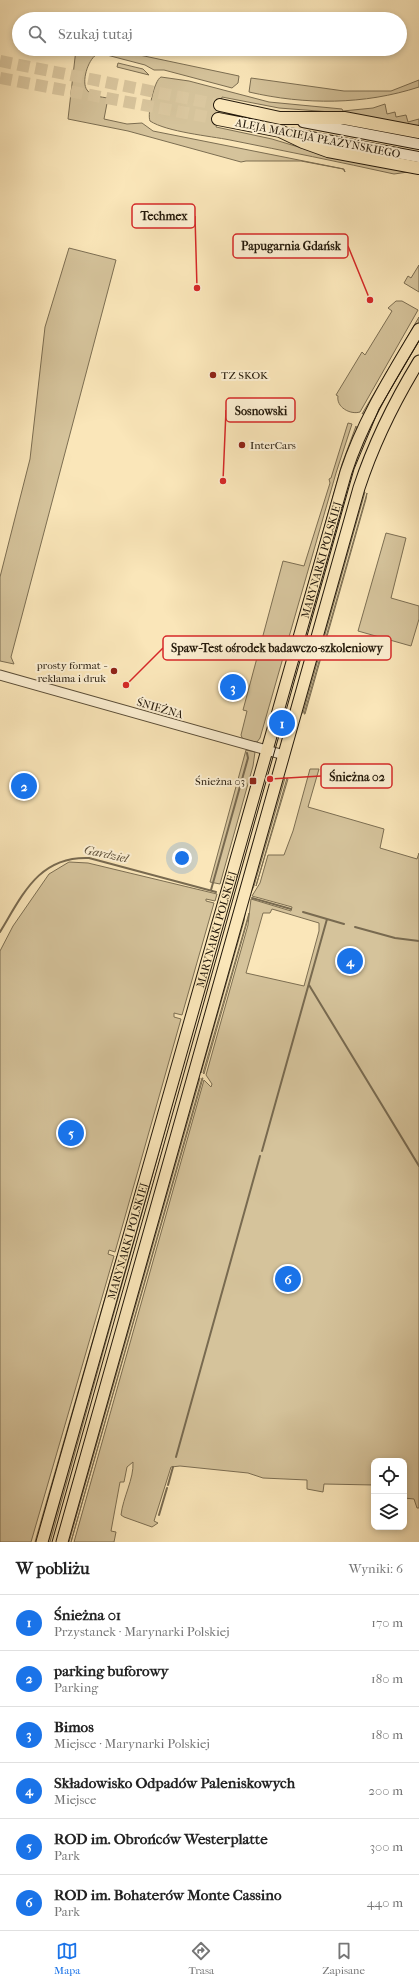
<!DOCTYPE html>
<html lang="pl">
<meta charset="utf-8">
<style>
:root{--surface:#fff;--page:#f2f2f2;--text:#222;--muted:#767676;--line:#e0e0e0;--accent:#1a73e8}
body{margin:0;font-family:"IM FELL French Canon",serif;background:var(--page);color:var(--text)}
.controls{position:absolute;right:12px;bottom:12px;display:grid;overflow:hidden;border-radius:8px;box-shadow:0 2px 6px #0003}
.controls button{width:36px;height:36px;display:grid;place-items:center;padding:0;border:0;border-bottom:1px solid var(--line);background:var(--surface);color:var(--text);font:20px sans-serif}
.you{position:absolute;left:182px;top:858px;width:14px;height:14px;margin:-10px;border:3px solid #fff;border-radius:50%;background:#1a73e8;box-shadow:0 0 0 6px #1a73e833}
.badge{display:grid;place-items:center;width:26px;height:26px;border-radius:50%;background:var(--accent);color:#fff;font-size:13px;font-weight:700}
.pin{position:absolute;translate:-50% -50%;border:2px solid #fff;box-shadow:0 1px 4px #0006}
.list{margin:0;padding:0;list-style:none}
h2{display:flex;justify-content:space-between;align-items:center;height:52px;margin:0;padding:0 16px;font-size:17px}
h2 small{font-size:13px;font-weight:400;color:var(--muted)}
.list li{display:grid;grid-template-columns:26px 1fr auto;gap:12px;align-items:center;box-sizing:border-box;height:56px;padding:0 16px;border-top:1px solid var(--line)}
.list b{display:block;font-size:15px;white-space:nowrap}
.list p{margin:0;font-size:13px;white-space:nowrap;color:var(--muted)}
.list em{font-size:13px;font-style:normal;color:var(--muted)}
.icon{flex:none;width:22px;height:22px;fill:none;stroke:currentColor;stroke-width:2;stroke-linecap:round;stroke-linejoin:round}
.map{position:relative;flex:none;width:419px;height:1542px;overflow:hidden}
.search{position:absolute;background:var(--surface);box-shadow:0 2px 6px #0003;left:12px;right:12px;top:12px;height:44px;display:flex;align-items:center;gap:10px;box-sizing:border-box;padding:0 14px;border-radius:22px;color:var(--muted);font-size:15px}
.sheet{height:388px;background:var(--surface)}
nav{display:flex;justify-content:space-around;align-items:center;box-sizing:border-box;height:56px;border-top:1px solid var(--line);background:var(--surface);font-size:11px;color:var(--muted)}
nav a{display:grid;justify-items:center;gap:2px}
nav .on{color:var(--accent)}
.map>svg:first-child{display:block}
.green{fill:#d5c39b;stroke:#7c6e52;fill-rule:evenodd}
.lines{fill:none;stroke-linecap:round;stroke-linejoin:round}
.stream{stroke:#786a50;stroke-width:2}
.trunk-tunnel{stroke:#dac79f;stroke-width:12;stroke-dasharray:12 6;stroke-linecap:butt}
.tertiary-casing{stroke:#594c36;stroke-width:11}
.secondary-casing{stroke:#23180a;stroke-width:12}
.primary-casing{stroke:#23180a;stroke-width:13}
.trunk-casing{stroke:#23180a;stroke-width:14}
.tertiary{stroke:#fcefd2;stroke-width:9}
.secondary{stroke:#fcefd2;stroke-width:10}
.primary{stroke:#fae6b9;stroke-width:11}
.trunk{stroke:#fae6b9;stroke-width:12}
.tram{stroke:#23180a;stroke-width:1}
.poi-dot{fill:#8f2418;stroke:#fcefd2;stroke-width:1.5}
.labels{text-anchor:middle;stroke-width:4;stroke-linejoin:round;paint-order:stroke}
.street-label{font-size:11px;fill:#23180a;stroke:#fcefd2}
.poi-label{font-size:11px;fill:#23180a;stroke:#fcefd2;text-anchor:start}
.water-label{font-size:12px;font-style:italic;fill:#5c4e38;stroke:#fcefd2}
.leader{fill:none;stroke:#d62828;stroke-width:1.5}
.callout-dot{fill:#d62828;stroke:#fcefd2;stroke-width:1.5}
.callout{fill:#fcefd2;stroke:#d62828;stroke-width:1.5}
.callout-label{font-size:12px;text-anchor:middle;font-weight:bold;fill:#23180a}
</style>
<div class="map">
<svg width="419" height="1542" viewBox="0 0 419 1542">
<rect width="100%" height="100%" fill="#fae6b9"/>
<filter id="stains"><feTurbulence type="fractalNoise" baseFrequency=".005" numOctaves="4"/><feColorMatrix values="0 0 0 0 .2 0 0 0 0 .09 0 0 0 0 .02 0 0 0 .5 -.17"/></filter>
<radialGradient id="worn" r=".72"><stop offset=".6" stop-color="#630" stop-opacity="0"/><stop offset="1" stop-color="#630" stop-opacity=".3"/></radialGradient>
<path class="green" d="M 76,49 L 111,49 L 239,76 L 238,83 L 232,88 L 164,70 L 154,70 L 145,65 L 103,54 L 96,55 C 88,60 81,82 87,90 C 91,96 101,97 108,98 L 104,119 L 127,124 L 142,123 L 153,131 L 344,169 L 345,172 L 343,169 L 301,161 L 246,161 L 241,162 L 128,131 L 68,119 Z
M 118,63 L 143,69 L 149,75 L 117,67 Z
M 161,77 L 189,81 L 269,102 L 342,109 L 343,111 L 373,108 L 385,104 L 387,114 L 395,112 L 396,117 L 406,115 L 408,122 L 419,119 L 419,127 L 344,113 L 279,108 L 222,97 L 216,127 L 272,139 L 328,156 L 419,174 L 408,172 L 394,174 C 340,162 285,151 230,140 C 210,136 167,132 150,121 C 147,114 154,80 161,77 Z
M 251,78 L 344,91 L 391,91 L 419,80 L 419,87 C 364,105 305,105 249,92 Z
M 69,248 L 116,260 L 11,657 L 14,664 L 0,661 L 0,577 L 30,459 L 45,327 Z
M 419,265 L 419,292 L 404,283 L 408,276 L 411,278 Z
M 396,301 L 402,301 L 418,310 L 360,412 C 350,415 336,407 338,396 L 336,395 L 339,390 L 362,352 L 365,355 L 392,311 L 388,308 Z
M 419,317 L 419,323 L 367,411 L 362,414 Z
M 348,423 L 352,424 L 336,473 L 260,738 L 257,742 L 243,740 L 241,735 L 247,711 L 243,710 L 283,561 L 304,566 L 330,483 L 329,479 L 331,478 Z
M 356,426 L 357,432 L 266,735 L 342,464 Z
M 362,492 L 365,492 L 303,713 L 300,712 Z
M 367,493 L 366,499 L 305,714 L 304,714 Z
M 386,533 L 406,538 L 391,598 L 419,606 L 419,619 L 411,646 L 358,631 Z
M 246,750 L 255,752 L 253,766 L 220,884 L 210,882 Z
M 310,769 L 319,769 L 308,807 L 384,829 L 380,848 L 417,859 L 419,853 L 419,1508 L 417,1508 L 414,1499 L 404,1498 L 404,1461 L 374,1461 L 374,1485 L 324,1484 L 323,1492 L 307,1489 L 307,1480 L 263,1478 L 248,1473 L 180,1466 L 171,1467 L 154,1521 L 158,1523 L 152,1527 L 124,1517 L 121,1515 C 123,1497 134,1479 133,1462 L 127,1467 L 124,1482 L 120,1482 L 111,1531 L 116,1532 L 114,1542 L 74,1542 L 204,1080 L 211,1087 L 212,1084 L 206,1075 L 248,925 L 251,899 L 291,911 L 292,907 L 252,896 L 260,883 L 268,855 L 284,855 L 293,831 ZM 272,909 L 319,923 L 319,931 L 304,986 L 246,973 L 263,913 L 270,913 Z
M 265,772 L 50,1542 L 48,1542 L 59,1504 L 64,1474 Z
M 282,777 L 285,778 L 254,886 L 247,901 L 244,921 L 201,1073 L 200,1071 Z
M 287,778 L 288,779 L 256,886 Z
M 69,862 L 88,863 L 217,894 L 215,901 L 206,899 L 206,901 L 214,903 L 182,1015 L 174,1013 L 174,1017 L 181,1019 L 115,1252 L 109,1250 L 108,1254 L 114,1256 L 31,1542 L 0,1542 L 0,951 L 13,926 L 49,874 Z
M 249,913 L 248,919 L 204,1074 L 203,1073 Z
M 198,1078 L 200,1078 L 69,1542 L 66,1542 Z
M 202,1078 L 203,1078 L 71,1542 Z
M 117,1256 L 119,1258 L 38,1542 L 35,1542 Z"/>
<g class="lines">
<path class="stream" d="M 211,890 L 248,758 L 247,753
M 252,898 L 291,909
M 303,912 L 344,924
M 355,927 L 395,938 L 419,941
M 0,932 C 23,894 39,856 89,858 L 216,892
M 309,985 L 419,1166
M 262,1151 L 327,919
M 176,1457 L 260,1156
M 168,1485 L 173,1467
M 159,1515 L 167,1488"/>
<path class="trunk-tunnel" d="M 0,61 L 220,105
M 0,78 L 218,119"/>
<defs>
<path id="tertiary" d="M 0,675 L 284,755"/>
<path id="secondary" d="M 303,122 L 419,144
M 289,133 L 419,157"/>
<g id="primary">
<path id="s1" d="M 42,1542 L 346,472 C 363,420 391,376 419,329"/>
<path d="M 62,1542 L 359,488 C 374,442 394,402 419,361"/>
</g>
<path id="trunk" d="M 220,105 L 280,118 L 344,118 L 419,132
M 218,119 L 280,131 L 303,142 L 328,151 L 419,168"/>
</defs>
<use href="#tertiary" class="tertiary-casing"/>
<use href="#secondary" class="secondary-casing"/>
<use href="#primary" class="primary-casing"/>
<use href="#trunk" class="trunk-casing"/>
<use href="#tertiary" class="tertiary"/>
<use href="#secondary" class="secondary"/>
<use href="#primary" class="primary"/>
<use href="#trunk" class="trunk"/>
<path class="tram" d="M 52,1542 L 354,469 L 379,409 L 419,341"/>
</g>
<g class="poi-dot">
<circle cx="213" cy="375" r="4"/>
<circle cx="242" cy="445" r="4"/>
<circle cx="114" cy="671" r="4"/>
<rect x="249" y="777" width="8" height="8" rx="2"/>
</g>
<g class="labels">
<g class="street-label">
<text transform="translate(318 138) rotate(11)" y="4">ALEJA MACIEJA PŁAŻYŃSKIEGO</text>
<text dy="4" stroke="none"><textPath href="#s1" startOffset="1021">MARYNARKI POLSKIEJ</textPath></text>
<text transform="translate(160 708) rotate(16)" y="4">ŚNIEŻNA</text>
<text dy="4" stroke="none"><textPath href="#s1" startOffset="637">MARYNARKI POLSKIEJ</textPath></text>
<text dy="4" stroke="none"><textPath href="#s1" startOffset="313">MARYNARKI POLSKIEJ</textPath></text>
</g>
<g class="poi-label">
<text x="221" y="379">TZ SKOK</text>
<text x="250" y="449">InterCars</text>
<text x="106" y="669" text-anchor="end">prosty format -<tspan x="106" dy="13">reklama i druk</tspan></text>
<text x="245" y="785" text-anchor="end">Śnieżna 03</text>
</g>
<g class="water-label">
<text transform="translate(106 854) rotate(12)" y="4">Gardziel</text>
</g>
</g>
<path class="leader" d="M197 288L195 216M370 300L348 246M223 481L226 410M126 685L163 648M270 779L321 776"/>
<g class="callout-dot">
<circle cx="197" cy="288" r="4"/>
<circle cx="370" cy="300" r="4"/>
<circle cx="223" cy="481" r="4"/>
<circle cx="126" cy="685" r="4"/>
<circle cx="270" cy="779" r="4"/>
</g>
<g class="callout">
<rect x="132" y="204" width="63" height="24" rx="4"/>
<rect x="233" y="234" width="115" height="24" rx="4"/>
<rect x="226" y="398" width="69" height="24" rx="4"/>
<rect x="163" y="636" width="228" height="24" rx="4"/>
<rect x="321" y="764" width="71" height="24" rx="4"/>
</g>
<g class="callout-label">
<text x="164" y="220">Techmex</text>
<text x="291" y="250">Papugarnia Gdańsk</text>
<text x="261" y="415">Sosnowski</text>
<text x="277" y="652">Spaw-Test ośrodek badawczo-szkoleniowy</text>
<text x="357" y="781">Śnieżna 02</text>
</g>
<rect width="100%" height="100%" filter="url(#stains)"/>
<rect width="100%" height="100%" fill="url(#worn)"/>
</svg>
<div class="controls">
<button><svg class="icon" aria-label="locate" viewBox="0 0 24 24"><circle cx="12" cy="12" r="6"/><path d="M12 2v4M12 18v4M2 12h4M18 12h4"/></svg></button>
<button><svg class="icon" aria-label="layers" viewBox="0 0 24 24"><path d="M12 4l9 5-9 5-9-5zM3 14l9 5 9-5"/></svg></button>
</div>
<div class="you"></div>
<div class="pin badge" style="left:282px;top:723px">1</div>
<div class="pin badge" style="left:24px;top:786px">2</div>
<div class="pin badge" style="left:233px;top:687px">3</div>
<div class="pin badge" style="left:350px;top:961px">4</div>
<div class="pin badge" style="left:71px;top:1133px">5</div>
<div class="pin badge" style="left:288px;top:1279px">6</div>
<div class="search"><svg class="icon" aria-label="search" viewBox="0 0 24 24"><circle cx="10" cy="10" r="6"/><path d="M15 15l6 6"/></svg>Szukaj tutaj</div>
</div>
<section class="sheet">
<h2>W pobliżu<small>Wyniki: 6</small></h2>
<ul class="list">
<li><span class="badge">1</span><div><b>Śnieżna 01</b><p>Przystanek · Marynarki Polskiej</p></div><em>170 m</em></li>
<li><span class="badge">2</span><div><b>parking buforowy</b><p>Parking</p></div><em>180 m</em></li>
<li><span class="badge">3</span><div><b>Bimos</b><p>Miejsce · Marynarki Polskiej</p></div><em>180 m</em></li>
<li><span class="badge">4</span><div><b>Składowisko Odpadów Paleniskowych</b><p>Miejsce</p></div><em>200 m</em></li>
<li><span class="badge">5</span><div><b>ROD im. Obrońców Westerplatte</b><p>Park</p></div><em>300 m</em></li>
<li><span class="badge">6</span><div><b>ROD im. Bohaterów Monte Cassino</b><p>Park</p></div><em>440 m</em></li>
</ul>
</section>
<nav>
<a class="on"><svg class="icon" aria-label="map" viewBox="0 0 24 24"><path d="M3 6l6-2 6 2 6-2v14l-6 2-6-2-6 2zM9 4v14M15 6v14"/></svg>Mapa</a>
<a><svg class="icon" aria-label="directions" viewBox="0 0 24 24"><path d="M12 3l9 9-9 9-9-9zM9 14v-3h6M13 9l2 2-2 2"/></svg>Trasa</a>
<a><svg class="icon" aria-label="saved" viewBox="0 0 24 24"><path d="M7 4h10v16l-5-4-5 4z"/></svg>Zapisane</a>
</nav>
